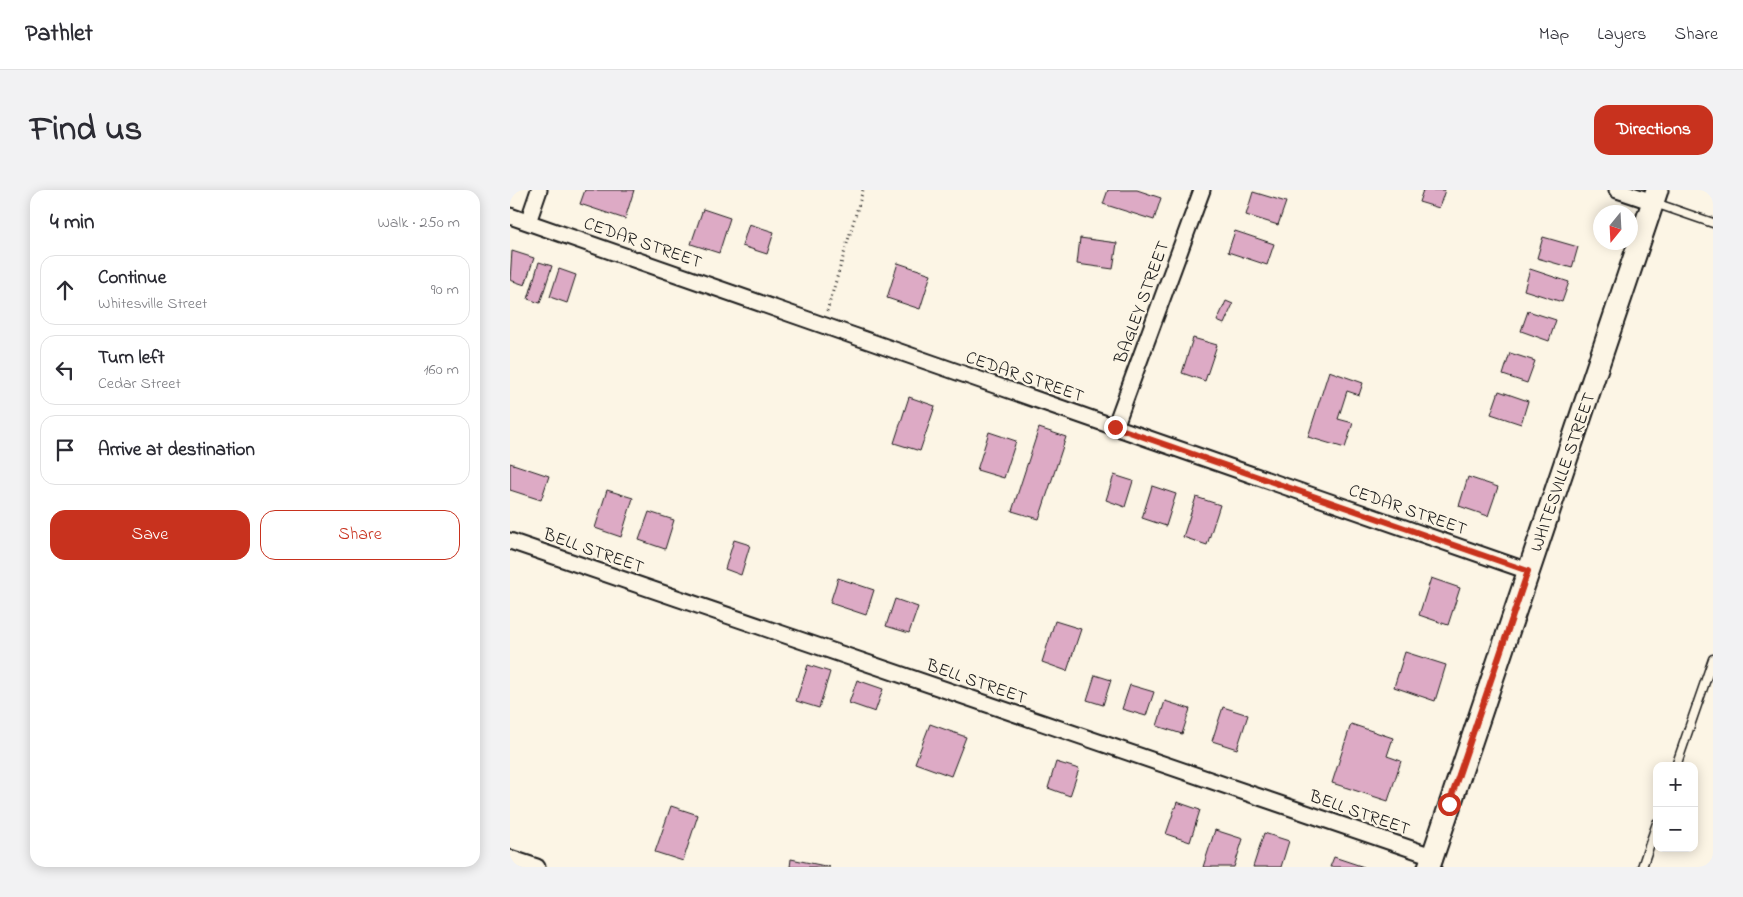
<!DOCTYPE html>
<meta charset="utf-8">
<style>
:root{--surface:#fff;--page:#f2f2f3;--text:#2b2b33;--muted:#7c7c81;--line:#e1e1e2;--accent:#c8321e}
body{margin:0;font-family:"Indie Flower",sans-serif;background:var(--page);color:var(--text)}
.controls{position:absolute;right:15px;bottom:15px;display:grid;overflow:hidden;border-radius:10px;box-shadow:0 2px 12px #0003}
.controls button{width:45px;height:45px;display:grid;place-items:center;padding:0;border:0;border-bottom:1px solid var(--line);background:var(--surface);color:var(--text);font:25px sans-serif}
.compass{position:absolute;left:1083px;top:15px;width:45px;height:45px;border-radius:50%;background:var(--surface);box-shadow:0 2px 12px #0003;rotate:198deg}
.stop{position:absolute;width:15px;height:15px;margin:-11px;border:4px solid #c8321e;border-radius:50%;background:#fff}
.stop.end{background:#c8321e;border-color:#fff;box-shadow:0 1px 5px #0008}
.list{margin:0;padding:0;list-style:none}
h2{display:flex;justify-content:space-between;align-items:center;height:65px;margin:0;padding:0 20px;font-size:21px}
h2 small{font-size:16px;font-weight:400;color:var(--muted)}
.list li{display:grid;grid-template-columns:32px 1fr auto;gap:15px;align-items:center;box-sizing:border-box;height:70px;margin:0 10px 10px;padding:0 10px;border:1px solid var(--line);border-radius:15px}
.list b{display:block;font-size:19px;white-space:nowrap}
.list p{margin:0;font-size:16px;white-space:nowrap;color:var(--muted)}
.list em{font-size:16px;font-style:normal;color:var(--muted)}
.actions{display:flex;gap:10px;padding:15px 20px}
.actions a{flex:1;padding:11px 0;border:1px solid var(--accent);border-radius:15px;text-align:center;font-size:18px;color:var(--accent)}
.actions .main{background:var(--accent);color:#fff}
.icon{flex:none;width:28px;height:28px;fill:none;stroke:currentColor;stroke-width:2;stroke-linecap:round;stroke-linejoin:round}
.map{position:relative;flex:none;width:1203px;height:677px;overflow:hidden;border-radius:15px}
header{display:flex;align-items:center;gap:30px;box-sizing:border-box;height:70px;padding:0 25px;background:var(--surface);border-bottom:1px solid var(--line)}
header strong{font-size:24px}
nav{display:flex;gap:28px;margin-inline-start:auto;font-size:18px}
.intro{display:flex;align-items:center;justify-content:space-between;box-sizing:border-box;height:120px;padding:0 30px}
h1{margin:0;font-size:35px}
.button{padding:12px 22px;border-radius:15px;background:var(--accent);color:#fff;font-size:18px;font-weight:700}
main{display:flex;gap:30px;padding:0 30px}
aside{flex:1;background:var(--surface);border-radius:15px;box-shadow:0 2px 12px #0003}
.map>svg:first-child{display:block}
.building{fill:#ddaac5;stroke:#1c1c1c}
.lines{fill:none;stroke-linecap:round;stroke-linejoin:round}
.service-casing{stroke:#1c1c1c;stroke-width:11}
.minor-casing{stroke:#1c1c1c;stroke-width:19}
.secondary-casing{stroke:#1c1c1c;stroke-width:25}
.path{stroke:#1c1c1c;stroke-width:3;stroke-dasharray:1 4;stroke-linecap:butt}
.service{stroke:#fcf5e5;stroke-width:8}
.minor{stroke:#fcf5e5;stroke-width:15}
.secondary{stroke:#fcf5e5;stroke-width:21}
.route{stroke:#c8321e;stroke-width:6}
.labels{text-anchor:middle;stroke-width:4.5;stroke-linejoin:round;paint-order:stroke}
.street-label{font-size:18px;fill:#1c1c1c;stroke:#fcf5e5}
</style>
<header>
<strong>Pathlet</strong>
<nav><a>Map</a><a>Layers</a><a>Share</a></nav>
</header>
<div class="intro"><h1>Find us</h1><a class="button">Directions</a></div>
<main>
<aside>
<h2>4 min<small>Walk · 250 m</small></h2>
<ul class="list">
<li><svg class="icon" aria-label="ahead" viewBox="0 0 24 24"><path d="M12 20V5M6 11l6-6 6 6"/></svg><div><b>Continue</b><p>Whitesville Street</p></div><em>90 m</em></li>
<li><svg class="icon" aria-label="left" viewBox="0 0 24 24"><path d="M17 20v-9H6M10 6l-5 5 5 5"/></svg><div><b>Turn left</b><p>Cedar Street</p></div><em>160 m</em></li>
<li><svg class="icon" aria-label="arrive" viewBox="0 0 24 24"><path d="M6 21V4h12l-3 4 3 4H6"/></svg><div><b>Arrive at destination</b></div></li>
</ul>
<div class="actions"><a class="main">Save</a><a>Share</a></div>
</aside>
<div class="map">
<svg width="1203" height="677" viewBox="0 0 1203 677">
<rect width="100%" height="100%" fill="#fcf5e5"/>
<filter id="ink" filterUnits="userSpaceOnUse"><feTurbulence type="fractalNoise" baseFrequency=".02" numOctaves="2"/><feDisplacementMap in="SourceGraphic" scale="10" xChannelSelector="R" yChannelSelector="G"/><feConvolveMatrix kernelMatrix="1 2 1 2 8 2 1 2 1" color-interpolation-filters="sRGB"/></filter>
<g filter="url(#ink)">
<path class="building" d="M 75,0 L 124,0 L 115,29 L 70,14 Z
M 598,0 L 627,0 L 651,8 L 644,30 L 593,14 Z
M 913,0 L 935,0 L 929,18 L 909,12 Z
M 743,2 L 776,12 L 768,35 L 736,25 Z
M 193,19 L 220,28 L 209,63 L 181,54 Z
M 239,34 L 264,42 L 257,64 L 232,56 Z
M 725,41 L 764,54 L 757,75 L 718,62 Z
M 1033,47 L 1068,57 L 1062,78 L 1027,68 Z
M 570,48 L 607,53 L 603,79 L 567,74 Z
M 2,61 L 24,68 L 15,95 L 0,90 Z
M 29,72 L 42,76 L 30,113 L 18,109 Z
M 388,73 L 421,84 L 410,119 L 377,108 Z
M 49,79 L 66,85 L 57,113 L 40,107 Z
M 1020,79 L 1059,92 L 1052,112 L 1014,100 Z
M 716,111 L 723,114 L 714,134 L 707,131 Z
M 1018,121 L 1046,130 L 1039,151 L 1011,141 Z
M 683,148 L 707,155 L 695,191 L 672,183 Z
M 1000,163 L 1025,171 L 1017,193 L 993,185 Z
M 819,181 L 853,193 L 849,205 L 837,201 L 828,229 L 843,233 L 835,258 L 798,247 Z
M 989,201 L 1018,211 L 1011,234 L 981,224 Z
M 399,207 L 425,216 L 410,261 L 384,253 Z
M 529,238 L 556,247 L 529,329 L 502,321 Z
M 479,242 L 506,251 L 494,288 L 467,280 Z
M 0,273 L 39,286 L 31,310 L 0,300 Z
M 604,285 L 623,291 L 615,317 L 596,310 Z
M 958,287 L 988,297 L 978,326 L 949,316 Z
M 642,296 L 666,304 L 656,336 L 632,328 Z
M 97,300 L 123,308 L 111,347 L 85,338 Z
M 686,307 L 710,315 L 697,355 L 673,347 Z
M 139,322 L 164,330 L 155,359 L 129,350 Z
M 224,350 L 240,355 L 231,385 L 215,379 Z
M 328,388 L 364,400 L 356,425 L 320,413 Z
M 921,388 L 950,398 L 938,435 L 909,425 Z
M 385,409 L 408,417 L 399,443 L 376,436 Z
M 545,431 L 571,439 L 557,481 L 532,472 Z
M 895,462 L 936,475 L 925,511 L 884,497 Z
M 298,475 L 320,482 L 309,518 L 286,511 Z
M 585,485 L 601,490 L 593,515 L 577,510 Z
M 347,490 L 373,499 L 365,522 L 339,513 Z
M 620,495 L 644,502 L 636,526 L 612,519 Z
M 655,511 L 680,519 L 672,544 L 647,536 Z
M 713,517 L 738,525 L 727,559 L 702,551 Z
M 420,534 L 456,547 L 441,586 L 405,573 Z
M 841,534 L 883,548 L 877,566 L 891,571 L 878,611 L 822,593 Z
M 546,572 L 569,579 L 560,606 L 538,598 Z
M 667,612 L 690,620 L 680,652 L 656,644 Z
M 161,616 L 188,625 L 173,671 L 145,662 Z
M 705,640 L 733,649 L 724,677 L 693,677 Z
M 754,643 L 779,651 L 771,677 L 743,677 Z
M 824,667 L 854,677 L 820,677 Z
M 281,669 L 320,677 L 280,677 Z"/>
<g class="lines">
<defs>
<path id="service" d="M 1145,13 L 1203,33
M 1166,576 L 1203,469
M 1132,677 L 1147,633"/>
<path id="minor" d="M 1107,0 L 1143,12
M 0,26 L 1018,381
M 18,32 L 29,0
M 605,237 L 692,0
M 0,351 L 922,666
M 0,668 L 27,677"/>
<path id="secondary" d="M 919,677 L 1147,0"/>
</defs>
<use href="#service" class="service-casing"/>
<use href="#minor" class="minor-casing"/>
<use href="#secondary" class="secondary-casing"/>
<path class="path" d="M 317,121 L 353,0"/>
<use href="#service" class="service"/>
<use href="#minor" class="minor"/>
<use href="#secondary" class="secondary"/>
</g>
</g>
<g class="lines" filter="url(#ink)">
<path class="route" d="M 605,237 L 1018,381 L 939,614"/>
</g>
<g class="labels">
<g class="street-label">
<text transform="translate(133 52) rotate(19)" y="6">CEDAR STREET</text>
<text transform="translate(631 112) rotate(-70)" y="6">BAGLEY STREET</text>
<text transform="translate(515 186) rotate(19)" y="6">CEDAR STREET</text>
<text transform="translate(1052 282) rotate(-71)" y="6">WHITESVILLE STREET</text>
<text transform="translate(898 319) rotate(19)" y="6">CEDAR STREET</text>
<text transform="translate(84 360) rotate(19)" y="6">BELL STREET</text>
<text transform="translate(467 491) rotate(19)" y="6">BELL STREET</text>
<text transform="translate(850 622) rotate(19)" y="6">BELL STREET</text>
</g>
</g>
</svg>
<div class="controls">
<button>+</button>
<button>−</button>
</div>
<svg class="compass" viewBox="-18 -18 36 36"><path d="M0-13l5 13h-10z" fill="#e53935"/><path d="M0 13l5-13h-10z" fill="#7c7c81"/></svg>
<div class="stop" style="left:939px;top:614px"></div>
<div class="stop end" style="left:605px;top:237px"></div>
</div>
</main>
